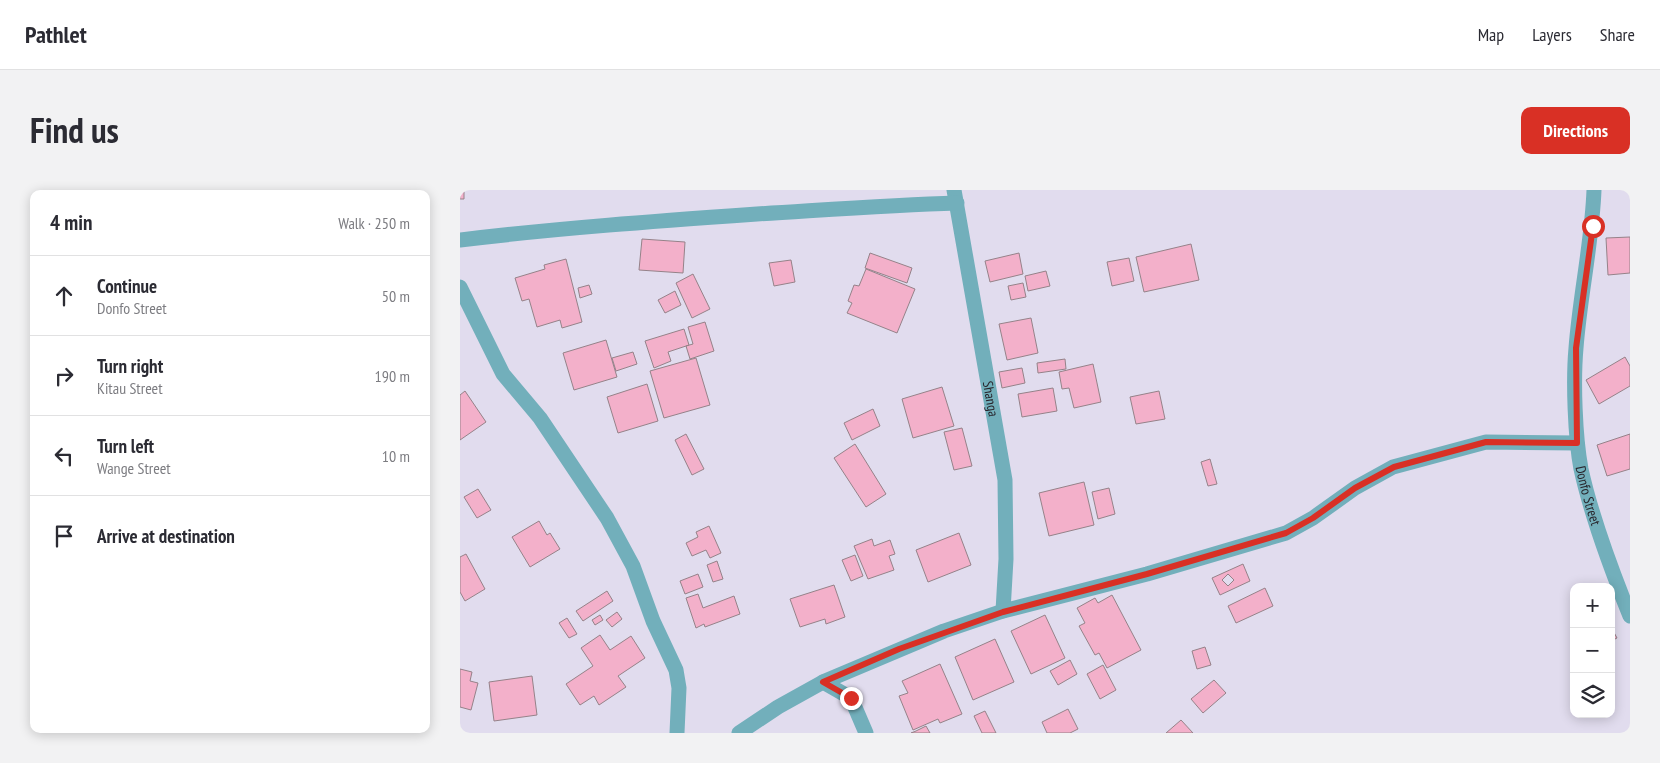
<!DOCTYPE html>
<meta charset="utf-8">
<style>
:root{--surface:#fff;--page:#f2f2f3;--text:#2b2b33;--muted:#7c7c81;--line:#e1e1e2;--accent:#d93025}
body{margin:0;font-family:"PT Sans Narrow",sans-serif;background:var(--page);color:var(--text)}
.controls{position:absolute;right:15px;bottom:15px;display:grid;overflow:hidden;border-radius:10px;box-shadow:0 2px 12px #0003}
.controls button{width:45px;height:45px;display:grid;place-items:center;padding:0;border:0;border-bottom:1px solid var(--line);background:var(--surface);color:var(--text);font:25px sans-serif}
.stop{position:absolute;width:15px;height:15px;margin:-11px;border:4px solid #d93025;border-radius:50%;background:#fff}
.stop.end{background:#d93025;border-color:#fff;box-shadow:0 1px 5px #0008}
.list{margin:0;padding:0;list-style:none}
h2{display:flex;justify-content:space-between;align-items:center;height:65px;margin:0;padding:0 20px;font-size:21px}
h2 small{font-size:16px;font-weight:400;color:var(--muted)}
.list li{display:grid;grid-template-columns:32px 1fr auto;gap:15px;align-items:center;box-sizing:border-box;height:80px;padding:0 20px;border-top:1px solid var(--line)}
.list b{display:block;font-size:19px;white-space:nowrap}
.list p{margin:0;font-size:16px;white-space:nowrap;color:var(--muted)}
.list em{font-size:16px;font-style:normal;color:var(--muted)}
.icon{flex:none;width:28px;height:28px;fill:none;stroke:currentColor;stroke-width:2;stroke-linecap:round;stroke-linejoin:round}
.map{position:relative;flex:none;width:1170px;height:543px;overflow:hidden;border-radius:10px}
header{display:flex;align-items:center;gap:30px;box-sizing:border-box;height:70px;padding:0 25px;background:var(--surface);border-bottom:1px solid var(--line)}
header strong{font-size:24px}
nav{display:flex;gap:28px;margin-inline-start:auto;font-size:18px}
.intro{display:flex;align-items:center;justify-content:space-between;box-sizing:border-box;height:120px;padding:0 30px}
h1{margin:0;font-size:35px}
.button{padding:12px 22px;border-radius:10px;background:var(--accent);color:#fff;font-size:18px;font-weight:700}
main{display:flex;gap:30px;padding:0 30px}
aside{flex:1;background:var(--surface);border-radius:10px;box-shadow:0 2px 12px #0003}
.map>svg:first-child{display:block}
.building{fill:#f3b0ca;stroke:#958289;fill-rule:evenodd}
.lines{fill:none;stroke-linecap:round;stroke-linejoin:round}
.street{stroke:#72afbb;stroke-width:15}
.route{stroke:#d93025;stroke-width:6}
.labels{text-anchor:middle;stroke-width:4.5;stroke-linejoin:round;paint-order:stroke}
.street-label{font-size:14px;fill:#28262d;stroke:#fff}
</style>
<header>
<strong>Pathlet</strong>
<nav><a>Map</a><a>Layers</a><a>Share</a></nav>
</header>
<div class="intro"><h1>Find us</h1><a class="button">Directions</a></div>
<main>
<aside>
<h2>4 min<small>Walk · 250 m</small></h2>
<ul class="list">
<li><svg class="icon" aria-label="ahead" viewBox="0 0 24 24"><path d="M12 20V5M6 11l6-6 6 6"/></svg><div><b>Continue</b><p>Donfo Street</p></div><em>50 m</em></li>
<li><svg class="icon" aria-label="right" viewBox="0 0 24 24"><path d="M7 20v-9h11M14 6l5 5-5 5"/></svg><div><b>Turn right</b><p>Kitau Street</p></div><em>190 m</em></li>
<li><svg class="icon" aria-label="left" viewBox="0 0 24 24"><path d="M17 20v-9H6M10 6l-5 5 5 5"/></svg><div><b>Turn left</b><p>Wange Street</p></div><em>10 m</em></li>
<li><svg class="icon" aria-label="arrive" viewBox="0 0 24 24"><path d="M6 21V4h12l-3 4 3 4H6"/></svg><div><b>Arrive at destination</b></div></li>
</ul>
</aside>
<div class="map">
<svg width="1170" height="543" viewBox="0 0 1170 543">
<rect width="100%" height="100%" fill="#e1dcee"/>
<path class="building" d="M 0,0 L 4,0 L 4,9 L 0,9 Z
M 1170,47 L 1170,83 L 1148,85 L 1146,48 Z
M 182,49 L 225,52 L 223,83 L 179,80 Z
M 731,54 L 739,90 L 684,102 L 676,67 Z
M 410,63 L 452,78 L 447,93 L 405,78 Z
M 559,63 L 563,84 L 530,92 L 525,71 Z
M 669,68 L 674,91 L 652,96 L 647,72 Z
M 106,69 L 122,132 L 102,138 L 100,130 L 77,137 L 69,109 L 62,111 L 55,88 L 85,79 L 84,75 Z
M 331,70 L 335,92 L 314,96 L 309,73 Z
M 406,79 L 455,99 L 437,143 L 387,123 L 392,113 L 388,111 L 394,95 L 399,96 Z
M 586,81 L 590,96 L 568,101 L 565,86 Z
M 233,84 L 250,119 L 232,128 L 216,93 Z
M 563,93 L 566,107 L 551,110 L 548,96 Z
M 129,95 L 132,104 L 120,108 L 118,98 Z
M 215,101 L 221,115 L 205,123 L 198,110 Z
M 571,128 L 578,163 L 547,170 L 539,134 Z
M 245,132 L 254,161 L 230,169 L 226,156 L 233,154 L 228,137 Z
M 224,139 L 229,155 L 208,162 L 211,171 L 194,178 L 185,151 Z
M 146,150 L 157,187 L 114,200 L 103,163 Z
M 173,162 L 177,174 L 156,181 L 152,168 Z
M 1165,167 L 1170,176 L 1170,196 L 1139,214 L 1126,190 Z
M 236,168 L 250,215 L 204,228 L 190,181 Z
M 605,169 L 606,179 L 578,183 L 577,173 Z
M 633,174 L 641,212 L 614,218 L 609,198 L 602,199 L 599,182 Z
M 562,178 L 565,193 L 542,198 L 539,182 Z
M 187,194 L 198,231 L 158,243 L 147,207 Z
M 482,197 L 494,236 L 453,248 L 442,209 Z
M 593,198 L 597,221 L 562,227 L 558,204 Z
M 5,201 L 26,232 L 0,250 L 0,205 Z
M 699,201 L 705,229 L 676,234 L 670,207 Z
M 413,219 L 420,236 L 392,250 L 384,233 Z
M 502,238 L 512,276 L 494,280 L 484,242 Z
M 226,244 L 244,279 L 232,285 L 215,250 Z
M 1170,244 L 1170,279 L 1147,286 L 1137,255 Z
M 395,254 L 426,304 L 406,317 L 374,268 Z
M 750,269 L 757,294 L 748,296 L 741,272 Z
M 624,292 L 634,335 L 589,346 L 579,303 Z
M 649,298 L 655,324 L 638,329 L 632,302 Z
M 18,299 L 31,320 L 17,328 L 4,307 Z
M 79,331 L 87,345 L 90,343 L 100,359 L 70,377 L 52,347 Z
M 249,336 L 261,363 L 250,368 L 246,360 L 232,366 L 226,353 L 238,347 L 236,342 Z
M 499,343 L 511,375 L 468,392 L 456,360 Z
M 412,349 L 414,356 L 430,350 L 435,364 L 429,366 L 434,380 L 408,389 L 394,356 Z
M 6,364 L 25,399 L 5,411 L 0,402 L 0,367 Z
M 395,365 L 403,386 L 391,391 L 382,370 Z
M 257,371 L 263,389 L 253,392 L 247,375 Z
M 783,374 L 790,391 L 760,405 L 752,388 ZM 768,384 L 774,390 L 768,396 L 762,390 Z
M 238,384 L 243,397 L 225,404 L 220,391 Z
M 374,395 L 385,427 L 366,434 L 365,429 L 340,437 L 330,409 Z
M 805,398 L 813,416 L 776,433 L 768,416 Z
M 147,401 L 153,411 L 123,431 L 116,421 Z
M 238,404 L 243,418 L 274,406 L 280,424 L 245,437 L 244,434 L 236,438 L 226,408 Z
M 652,405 L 681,460 L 647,478 L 639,463 L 635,465 L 619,436 L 625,433 L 617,418 L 635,408 L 638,413 Z
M 157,422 L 162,429 L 152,437 L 146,430 Z
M 140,425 L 143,430 L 135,435 L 132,430 Z
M 585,425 L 605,468 L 571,484 L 551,441 Z
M 107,428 L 117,444 L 109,448 L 99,433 Z
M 1151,437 L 1157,448 L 1151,451 Z
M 140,445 L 150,460 L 171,446 L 185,468 L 158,486 L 166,497 L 139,515 L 134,506 L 120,515 L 106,494 L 133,476 L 121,458 Z
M 535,449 L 554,492 L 513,510 L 495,467 Z
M 745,457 L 751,475 L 737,479 L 732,461 Z
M 610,470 L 617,484 L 598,495 L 590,481 Z
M 480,474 L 502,524 L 480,533 L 478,529 L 453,540 L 439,506 L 448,503 L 442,491 Z
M 643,475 L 656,500 L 640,509 L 627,484 Z
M 0,479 L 12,482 L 10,491 L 18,493 L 11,520 L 0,517 Z
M 72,486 L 77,525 L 34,531 L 29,492 Z
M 754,490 L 766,503 L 743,523 L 731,509 Z
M 608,519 L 618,539 L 610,543 L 587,543 L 582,532 Z
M 525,521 L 536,543 L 522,543 L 514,526 Z
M 721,530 L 733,543 L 706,543 Z
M 466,536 L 470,543 L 451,543 L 456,541 Z"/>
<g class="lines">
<g class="street">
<path id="s1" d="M 494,0 L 545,290 L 546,369 L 543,421"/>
<path id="s2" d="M 1134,0 C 1132,53 1120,105 1116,158 C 1113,191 1115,247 1121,279 C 1132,329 1151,379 1170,426"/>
<path d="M 0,50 C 99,38 198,31 297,24 C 364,20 430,15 497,13"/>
<path d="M 0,97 L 43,184 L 80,228 L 147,328 L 173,376 L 193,431 L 216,480 L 219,498 L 217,543"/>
<path d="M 363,492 L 391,508 L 406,543"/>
<path d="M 279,543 L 318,517 L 363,492 L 484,441 L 543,421 L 687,384 L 826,343 L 853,328 L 895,298 L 933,277 L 1026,252 L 1117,253"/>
</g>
</g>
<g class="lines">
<path class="route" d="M 391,508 L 363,492 L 439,459 L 543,422 L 687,384 L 826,343 L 853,328 L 895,298 L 934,277 L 1026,252 L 1117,253 L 1116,158 L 1133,36"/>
</g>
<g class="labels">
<g class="street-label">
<text dy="5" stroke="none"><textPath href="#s1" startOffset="212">Shanga</textPath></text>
<text dy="5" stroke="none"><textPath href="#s2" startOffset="308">Donfo Street</textPath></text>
</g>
</g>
</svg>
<div class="controls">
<button>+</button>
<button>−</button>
<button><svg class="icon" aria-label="layers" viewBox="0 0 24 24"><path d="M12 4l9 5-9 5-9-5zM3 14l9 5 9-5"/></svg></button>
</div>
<div class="stop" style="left:1133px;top:36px"></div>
<div class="stop end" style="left:391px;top:508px"></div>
</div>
</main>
